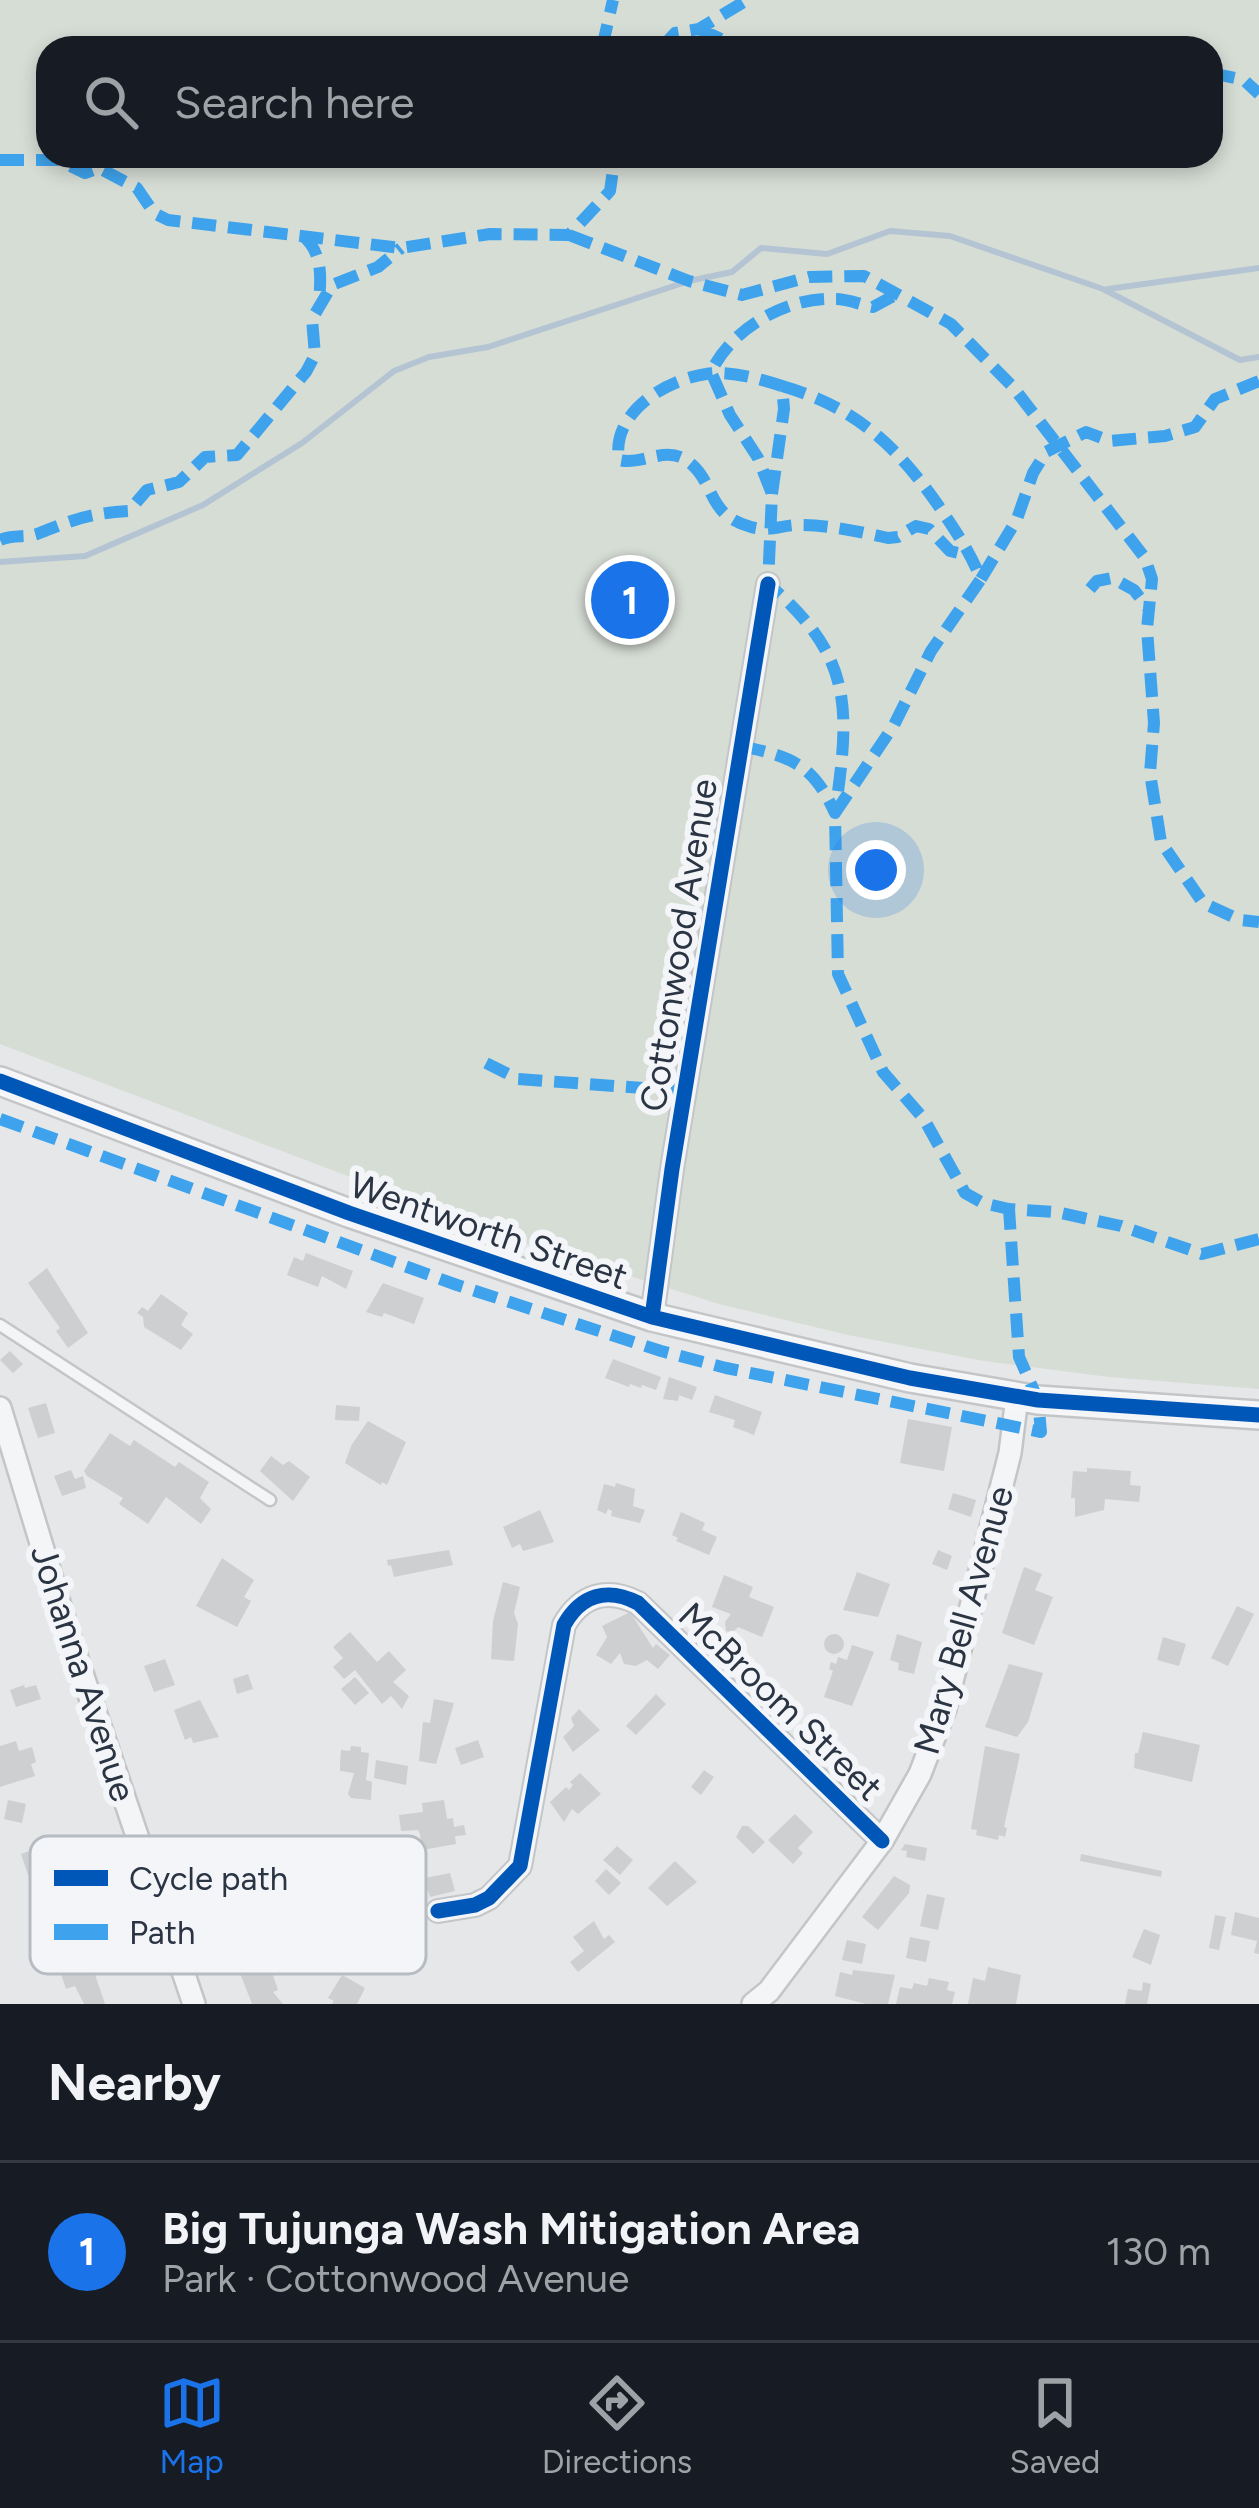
<!DOCTYPE html>
<meta charset="utf-8">
<style>
:root{--surface:#171b24;--page:#242831;--text:#f1f3f6;--muted:#9ea1a6;--line:#363941;--accent:#1a73e8}
body{margin:0;font-family:Figtree,sans-serif;background:var(--page);color:var(--text)}
.you{position:absolute;left:876px;top:870px;width:42px;height:42px;margin:-30px;border:9px solid #fff;border-radius:50%;background:#1a73e8;box-shadow:0 0 0 18px #1a73e833}
.badge{display:grid;place-items:center;width:78px;height:78px;border-radius:50%;background:var(--accent);color:#fff;font-size:39px;font-weight:700}
.pin{position:absolute;translate:-50% -50%;border:6px solid #fff;box-shadow:0 3px 12px #0006}
.list{margin:0;padding:0;list-style:none}
h2{display:flex;justify-content:space-between;align-items:center;height:156px;margin:0;padding:0 48px;font-size:51px}
h2 small{font-size:39px;font-weight:400;color:var(--muted)}
.list li{display:grid;grid-template-columns:78px 1fr auto;gap:36px;align-items:center;box-sizing:border-box;height:180px;padding:0 48px;border-top:3px solid var(--line)}
.list b{display:block;font-size:45px;white-space:nowrap}
.list p{margin:0;font-size:39px;white-space:nowrap;color:var(--muted)}
.list em{font-size:39px;font-style:normal;color:var(--muted)}
.icon{flex:none;width:66px;height:66px;fill:none;stroke:currentColor;stroke-width:2;stroke-linecap:round;stroke-linejoin:round}
.map{position:relative;flex:none;width:1259px;height:2004px;overflow:hidden}
.search{position:absolute;background:var(--surface);box-shadow:0 6px 18px #0003;left:36px;right:36px;top:36px;height:132px;display:flex;align-items:center;gap:30px;box-sizing:border-box;padding:0 42px;border-radius:36px;color:var(--muted);font-size:45px}
.sheet{height:336px;background:var(--surface)}
nav{display:flex;justify-content:space-around;align-items:center;box-sizing:border-box;height:168px;border-top:3px solid var(--line);background:var(--surface);font-size:33px;color:var(--muted)}
nav a{display:grid;justify-items:center;gap:6px}
nav .on{color:var(--accent)}
.map>svg:first-child{display:block}
.green{fill:#d6ddd5;fill-rule:evenodd}
.lines{fill:none;stroke-linecap:round;stroke-linejoin:round}
.stream{stroke:#b4c4d3;stroke-width:6}
.building{fill:#cdcfd1}
.service-casing{stroke:#c3c5c7;stroke-width:15}
.minor-casing{stroke:#c3c5c7;stroke-width:26}
.secondary-casing{stroke:#c3c5c7;stroke-width:32}
.service{stroke:#f4f5f6;stroke-width:10}
.minor{stroke:#f4f5f6;stroke-width:21}
.secondary{stroke:#f7f7f8;stroke-width:27}
.quiet{stroke:#3ea3ec;stroke-width:12;stroke-dasharray:24 12;stroke-linecap:butt}
.cycleway-casing{stroke:#f3f5f8;stroke-width:22}
.cycleway{stroke:#0057b8;stroke-width:15}
.labels{text-anchor:middle;stroke-width:12;stroke-linejoin:round;paint-order:stroke}
.street-label{font-size:36px;fill:#2b3443;stroke:#f3f5f8}
.key{fill:#f3f5f8;stroke:#b7bbc2;stroke-width:3}
.key-label{font-size:33px;fill:#2b3443}
</style>
<div class="map">
<svg width="1259" height="2004" viewBox="0 0 1259 2004">
<rect width="100%" height="100%" fill="#e5e7e9"/>
<path class="green" d="M 0,0 L 1259,0 L 1259,1389 L 1109,1377 L 984,1361 L 848,1335 L 719,1304 L 519,1241 L 0,1044 ZM 48,48 L 1211,48 L 1211,156 L 48,156 Z"/>
<g class="lines">
<path class="stream" d="M 1108,289 L 1259,268
M 0,562 L 85,556 L 203,505 L 302,443 L 394,371 L 429,357 L 488,347 L 689,281 L 732,272 L 761,248 L 827,254 L 890,231 L 950,236 L 1103,289 L 1240,360 L 1259,357"/>
</g>
<path class="building" d="M 306,1253 L 353,1271 L 346,1289 L 322,1276 L 318,1287 L 287,1275 L 294,1257 L 303,1261 Z
M 47,1268 L 88,1333 L 68,1348 L 56,1331 L 60,1328 L 28,1283 Z
M 383,1283 L 424,1298 L 414,1324 L 384,1313 L 382,1317 L 366,1312 Z
M 161,1294 L 188,1313 L 181,1325 L 193,1334 L 181,1350 L 144,1327 L 143,1317 L 137,1313 L 142,1307 L 148,1311 Z
M 10,1351 L 23,1364 L 13,1373 L 0,1360 Z
M 613,1359 L 661,1377 L 656,1390 L 642,1385 L 641,1388 L 630,1384 L 629,1387 L 605,1378 Z
M 669,1377 L 697,1387 L 692,1400 L 679,1395 L 678,1401 L 663,1399 Z
M 715,1395 L 762,1412 L 754,1435 L 733,1427 L 735,1420 L 709,1412 Z
M 46,1403 L 55,1433 L 38,1438 L 28,1408 Z
M 336,1405 L 360,1407 L 359,1421 L 335,1420 Z
M 908,1419 L 952,1427 L 944,1471 L 900,1463 Z
M 368,1421 L 406,1442 L 387,1485 L 382,1482 L 381,1485 L 345,1463 L 351,1446 Z
M 110,1433 L 130,1446 L 134,1440 L 175,1467 L 179,1462 L 209,1482 L 200,1498 L 211,1509 L 201,1524 L 166,1497 L 148,1524 L 119,1504 L 123,1498 L 87,1476 L 84,1471 Z
M 271,1456 L 283,1465 L 289,1461 L 310,1477 L 293,1501 L 260,1471 Z
M 1087,1468 L 1131,1471 L 1130,1485 L 1141,1486 L 1139,1502 L 1105,1499 L 1104,1510 L 1075,1517 L 1075,1498 L 1071,1498 L 1073,1471 L 1087,1472 Z
M 71,1470 L 75,1479 L 83,1476 L 86,1488 L 62,1496 L 54,1476 Z
M 616,1483 L 635,1489 L 633,1506 L 645,1510 L 640,1523 L 611,1516 L 612,1511 L 608,1509 L 606,1514 L 597,1510 L 604,1484 L 615,1487 Z
M 953,1493 L 976,1500 L 971,1517 L 948,1509 Z
M 540,1510 L 554,1542 L 523,1551 L 520,1544 L 512,1548 L 503,1527 Z
M 681,1512 L 705,1523 L 702,1530 L 717,1537 L 709,1555 L 676,1541 L 678,1538 L 672,1535 Z
M 449,1550 L 453,1565 L 394,1577 L 391,1565 L 388,1566 L 387,1560 Z
M 938,1550 L 952,1556 L 947,1570 L 932,1564 Z
M 222,1558 L 254,1580 L 244,1597 L 251,1601 L 237,1627 L 196,1606 Z
M 1024,1567 L 1042,1574 L 1035,1590 L 1053,1597 L 1034,1645 L 1002,1633 Z
M 857,1572 L 890,1584 L 878,1617 L 843,1610 Z
M 724,1575 L 753,1587 L 749,1597 L 774,1607 L 762,1637 L 738,1627 L 732,1633 L 726,1631 L 725,1622 L 731,1614 L 712,1607 Z
M 503,1582 L 520,1587 L 514,1613 L 518,1624 L 514,1661 L 491,1659 L 493,1621 Z
M 1237,1606 L 1254,1614 L 1228,1666 L 1211,1658 Z
M 630,1612 L 653,1648 L 656,1644 L 670,1655 L 658,1669 L 647,1660 L 636,1666 L 624,1664 L 620,1653 L 611,1664 L 596,1655 L 607,1637 L 602,1626 Z
M 350,1632 L 377,1662 L 389,1651 L 406,1670 L 393,1682 L 409,1696 L 402,1709 L 391,1696 L 382,1704 L 355,1670 L 344,1679 L 333,1667 L 343,1658 L 333,1647 Z
M 897,1634 L 922,1642 L 914,1674 L 898,1670 L 899,1663 L 890,1660 Z
M824 1644a10 10 0 1 1 20 0a10 10 0 1 1-20 0Z
M 1163,1637 L 1186,1644 L 1179,1666 L 1157,1660 Z
M 852,1645 L 874,1652 L 852,1706 L 824,1697 L 833,1671 L 829,1669 L 831,1662 L 836,1664 L 838,1657 L 847,1660 Z
M 165,1659 L 175,1685 L 154,1692 L 144,1666 Z
M 1009,1664 L 1043,1673 L 1028,1722 L 1017,1737 L 985,1727 Z
M 248,1674 L 253,1689 L 237,1694 L 233,1679 Z
M 355,1677 L 369,1693 L 355,1705 L 341,1689 Z
M 24,1685 L 25,1688 L 36,1685 L 41,1699 L 16,1707 L 10,1690 Z
M 656,1694 L 666,1704 L 636,1735 L 626,1726 Z
M 434,1699 L 454,1703 L 436,1764 L 419,1761 L 423,1722 L 430,1723 Z
M 200,1700 L 219,1737 L 193,1743 L 191,1737 L 185,1740 L 174,1710 Z
M 579,1709 L 600,1730 L 573,1752 L 563,1737 L 574,1726 L 571,1718 Z
M 1143,1732 L 1200,1745 L 1192,1782 L 1134,1768 L 1135,1753 L 1138,1753 Z
M 478,1740 L 484,1757 L 461,1765 L 455,1748 Z
M 16,1741 L 19,1751 L 32,1747 L 36,1762 L 31,1764 L 35,1776 L 0,1787 L 0,1746 Z
M 351,1746 L 361,1747 L 361,1752 L 369,1753 L 366,1780 L 372,1782 L 371,1800 L 351,1798 L 348,1794 L 354,1773 L 340,1771 L 340,1764 L 341,1750 L 350,1751 Z
M 985,1746 L 1020,1754 L 1004,1827 L 1007,1828 L 1005,1837 L 999,1835 L 998,1840 L 976,1835 L 977,1830 L 971,1829 Z
M 376,1760 L 408,1766 L 406,1785 L 374,1778 Z
M 704,1770 L 714,1777 L 701,1795 L 691,1787 Z
M 580,1773 L 601,1794 L 578,1814 L 572,1809 L 564,1822 L 550,1802 L 566,1787 L 569,1790 L 573,1785 L 570,1782 Z
M 8,1800 L 26,1804 L 22,1823 L 4,1819 Z
M 444,1800 L 447,1819 L 453,1818 L 454,1827 L 464,1825 L 466,1835 L 455,1836 L 456,1844 L 422,1850 L 420,1834 L 418,1830 L 401,1831 L 399,1815 L 423,1812 L 422,1803 Z
M 795,1814 L 813,1832 L 798,1848 L 803,1853 L 793,1864 L 768,1840 Z
M 742,1826 L 748,1826 L 765,1842 L 753,1854 L 736,1837 Z
M 905,1844 L 927,1848 L 925,1861 L 906,1857 L 907,1851 L 901,1850 Z
M 617,1846 L 633,1860 L 620,1875 L 603,1860 Z
M 41,1847 L 50,1874 L 66,1869 L 65,1865 L 69,1864 L 78,1881 L 77,1888 L 37,1902 L 21,1854 Z
M 1081,1854 L 1162,1871 L 1161,1877 L 1080,1861 Z
M 411,1861 L 413,1871 L 423,1869 L 425,1878 L 450,1873 L 455,1891 L 430,1897 L 428,1891 L 415,1893 L 413,1883 L 394,1887 L 389,1862 Z
M 675,1861 L 697,1882 L 667,1906 L 648,1888 Z
M 606,1869 L 621,1883 L 609,1895 L 595,1881 Z
M 894,1876 L 910,1885 L 909,1893 L 878,1930 L 862,1917 Z
M 927,1894 L 945,1898 L 938,1930 L 920,1926 Z
M 1235,1912 L 1259,1918 L 1259,1954 L 1254,1953 L 1257,1941 L 1231,1935 Z
M 1215,1915 L 1226,1917 L 1219,1950 L 1209,1948 Z
M 594,1921 L 604,1939 L 609,1935 L 615,1942 L 578,1972 L 570,1962 L 584,1951 L 573,1937 Z
M 1144,1929 L 1160,1935 L 1151,1965 L 1132,1957 Z
M 86,1934 L 90,1947 L 86,1948 L 105,2004 L 84,2004 L 75,1986 L 66,1989 L 52,1947 Z
M 910,1937 L 930,1941 L 926,1962 L 906,1958 Z
M 847,1940 L 866,1944 L 862,1964 L 842,1960 Z
M 253,1948 L 263,1972 L 271,1969 L 278,1990 L 273,1992 L 283,2004 L 252,2004 L 233,1955 Z
M 988,1967 L 1021,1975 L 1016,2004 L 968,2004 L 973,1978 L 985,1981 Z
M 853,1970 L 895,1975 L 888,2004 L 866,2004 L 835,1996 L 840,1972 L 852,1975 Z
M 342,1975 L 365,1988 L 357,2004 L 332,2004 L 334,2001 L 328,1998 Z
M 929,1978 L 949,1982 L 947,1990 L 955,1992 L 952,2004 L 896,2004 L 900,1987 L 912,1989 L 914,1983 L 927,1986 Z
M 1143,1982 L 1151,1984 L 1147,2004 L 1125,2004 L 1128,1989 L 1142,1991 Z"/>
<g class="lines">
<defs>
<path id="service" d="M 0,1325 L 270,1500"/>
<path id="minor" d="M 652,1317 L 672,1169 L 768,584
M 0,1408 L 68,1632 L 194,2004
M 438,1911 L 475,1905 L 489,1898 L 520,1866 L 564,1625 C 581,1595 607,1587 638,1603 L 882,1841
M 753,2004 L 769,1991 L 882,1841 L 920,1774 L 945,1709 L 1010,1453 L 1017,1397"/>
<path id="secondary" d="M 0,1081 L 349,1213 L 652,1317 L 910,1378 L 1038,1400 L 1259,1415"/>
</defs>
<use href="#service" class="service-casing"/>
<use href="#minor" class="minor-casing"/>
<use href="#secondary" class="secondary-casing"/>
<use href="#service" class="service"/>
<use href="#minor" class="minor"/>
<use href="#secondary" class="secondary"/>
<path class="quiet" d="M 699,29 L 741,48
M 602,48 L 613,0
M 661,48 L 675,33 L 699,29 L 747,0
M 1211,73 L 1244,80 L 1259,94
M 0,160 L 58,160 L 85,173 L 99,168 L 137,188 L 154,213 L 168,220 L 401,248 L 490,234 L 569,235 L 610,191 L 615,156
M 569,235 L 689,281 L 742,295 L 809,277 L 864,276 L 897,294 L 951,324 L 1013,387 L 1145,558 L 1152,579 L 1147,629 L 1154,723 L 1150,773 L 1161,842 L 1203,903 L 1240,920 L 1259,922
M 303,236 C 323,253 321,277 319,302
M 782,386 C 855,407 896,445 938,505 C 955,530 969,550 981,579 L 931,651 L 894,725 L 835,813 L 838,974 L 883,1072 L 924,1119 L 965,1193 L 983,1203 L 1009,1209 L 1056,1212 L 1121,1226 L 1202,1254 L 1259,1239
M 772,494 L 784,409 L 782,386 C 761,379 728,370 706,374 C 665,380 611,413 619,460 C 643,466 666,444 689,462 C 716,483 706,515 751,527 C 768,532 779,526 796,525 C 825,524 861,532 888,538 L 898,537 L 916,526 L 929,529 L 950,551 L 971,556
M 0,540 C 13,534 25,538 37,534 C 72,520 90,513 129,511 L 147,490 L 179,482 L 205,457 L 237,455 L 306,372 L 315,355 L 312,319 L 332,285 L 378,267 L 401,248
M 981,579 L 1017,519 L 1033,473 L 1046,452 L 1086,432 L 1110,441 L 1165,436 L 1195,427 L 1215,399 L 1259,381
M 1090,589 L 1097,581 L 1112,578 L 1134,590 L 1150,611
M 741,746 C 792,757 813,764 835,813 C 850,709 854,657 768,584 L 772,494 L 758,458 L 730,415 L 711,372 C 731,329 787,296 836,299 C 848,299 861,305 873,307 L 897,294
M 486,1063 L 518,1079 L 684,1091
M 0,1119 L 457,1285 L 661,1351 L 726,1368 L 1041,1432 L 1038,1400 L 1019,1357 L 1009,1209"/>
<defs>
<path id="cycleway" d="M 0,1081 L 349,1213 L 652,1317 L 910,1378 L 1038,1400 L 1259,1415
M 652,1317 L 672,1169 L 768,584
M 438,1911 L 475,1905 L 489,1898 L 520,1866 L 564,1625 C 581,1595 607,1587 638,1603 L 882,1841"/>
</defs>
<use href="#cycleway" class="cycleway-casing"/>
<use href="#cycleway" class="cycleway"/>
</g>
<g class="labels">
<g class="street-label">
<text transform="translate(678 945) rotate(-81)" y="13">Cottonwood Avenue</text>
<text transform="translate(489 1230) rotate(19)" y="13">Wentworth Street</text>
<text transform="translate(963 1620) rotate(-74)" y="13">Mary Bell Avenue</text>
<text transform="translate(84 1673) rotate(72)" y="13">Johanna Avenue</text>
<text transform="translate(781 1701) rotate(44)" y="13">McBroom Street</text>
</g>
</g>
<rect x="30" y="1836" width="396" height="138" rx="18" class="key"/>
<rect x="54" y="1870" width="54" height="16" fill="#0057b8"/>
<rect x="54" y="1924" width="54" height="16" fill="#3ea3ec"/>
<g class="key-label">
<text x="129" y="1890">Cycle path</text>
<text x="129" y="1944">Path</text>
</g>
</svg>
<div class="you"></div>
<div class="pin badge" style="left:630px;top:600px">1</div>
<div class="search"><svg class="icon" aria-label="search" viewBox="0 0 24 24"><circle cx="10" cy="10" r="6"/><path d="M15 15l6 6"/></svg>Search here</div>
</div>
<section class="sheet">
<h2>Nearby<small></small></h2>
<ul class="list">
<li><span class="badge">1</span><div><b>Big Tujunga Wash Mitigation Area</b><p>Park · Cottonwood Avenue</p></div><em>130 m</em></li>
</ul>
</section>
<nav>
<a class="on"><svg class="icon" aria-label="map" viewBox="0 0 24 24"><path d="M3 6l6-2 6 2 6-2v14l-6 2-6-2-6 2zM9 4v14M15 6v14"/></svg>Map</a>
<a><svg class="icon" aria-label="directions" viewBox="0 0 24 24"><path d="M12 3l9 9-9 9-9-9zM9 14v-3h6M13 9l2 2-2 2"/></svg>Directions</a>
<a><svg class="icon" aria-label="saved" viewBox="0 0 24 24"><path d="M7 4h10v16l-5-4-5 4z"/></svg>Saved</a>
</nav>
